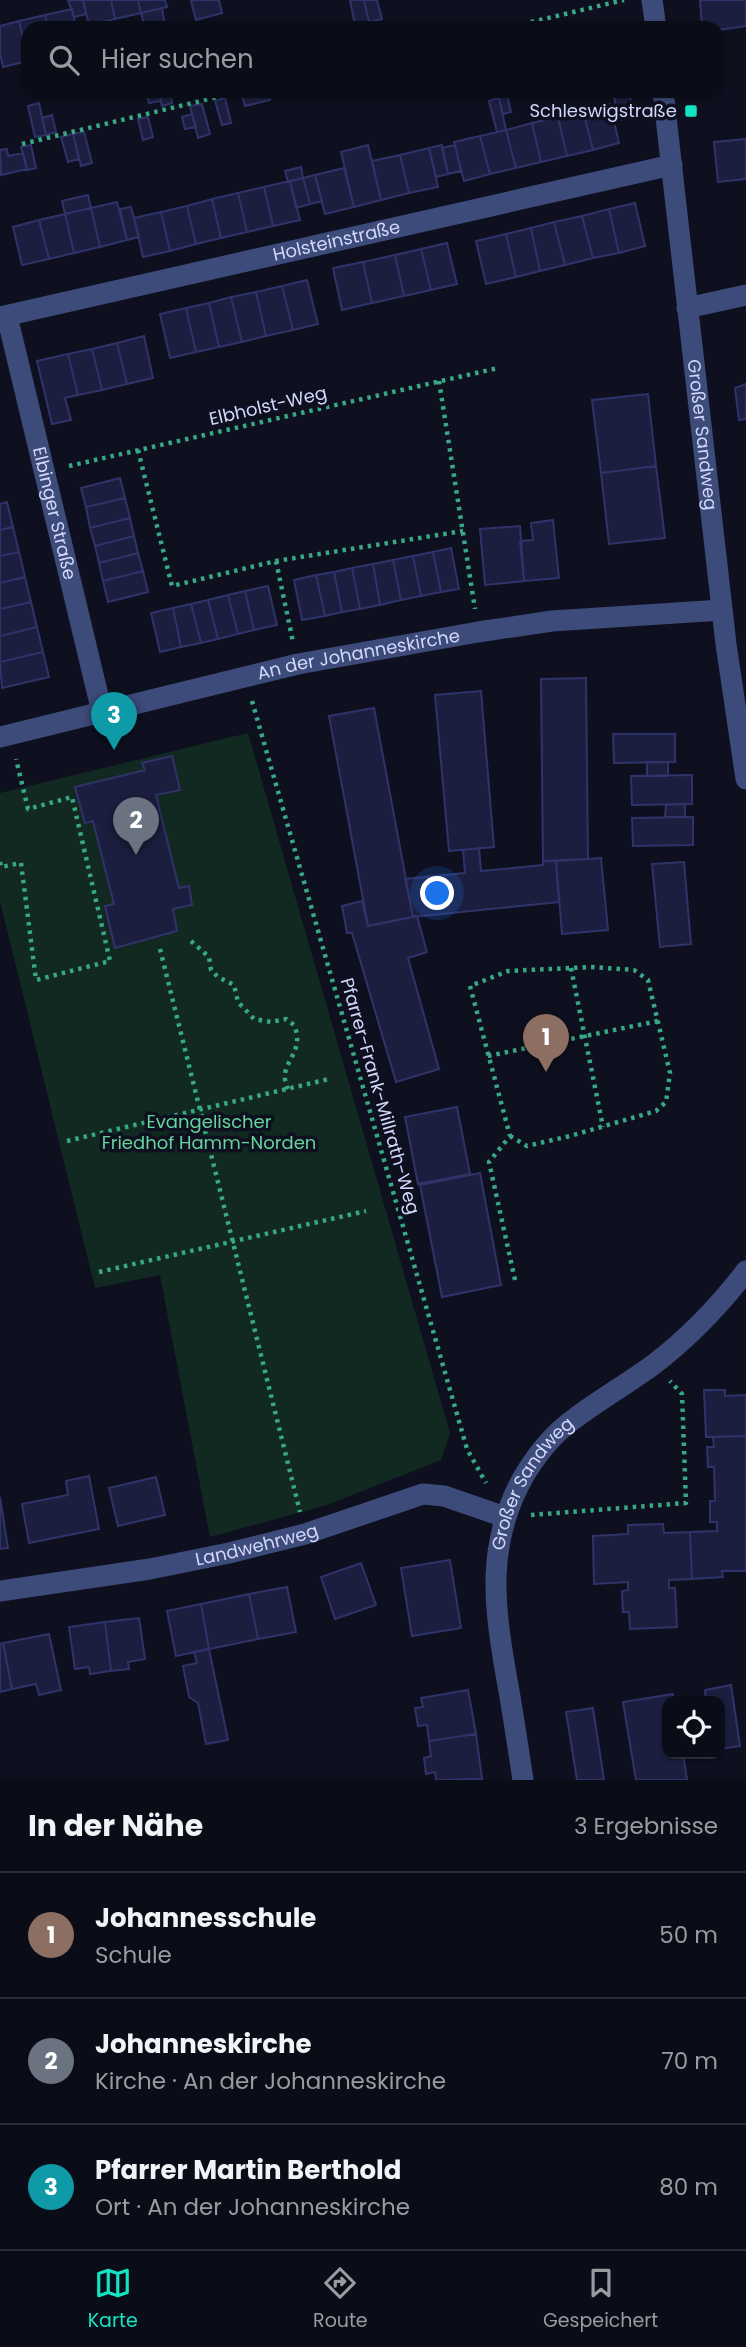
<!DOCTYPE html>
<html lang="de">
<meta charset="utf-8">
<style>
:root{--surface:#0a0c17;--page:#181a24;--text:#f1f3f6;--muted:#999ba1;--line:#2a2c36;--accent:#13e4c4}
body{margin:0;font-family:Poppins,sans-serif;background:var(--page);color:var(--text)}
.controls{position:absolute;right:21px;bottom:21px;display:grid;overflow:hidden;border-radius:14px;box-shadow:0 2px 5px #0004}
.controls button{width:63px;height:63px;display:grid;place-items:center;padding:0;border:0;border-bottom:2px solid var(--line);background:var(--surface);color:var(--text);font:35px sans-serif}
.you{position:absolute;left:438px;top:894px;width:24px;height:24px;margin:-18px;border:5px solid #fff;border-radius:50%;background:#1a73e8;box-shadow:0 0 0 10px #1a73e833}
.badge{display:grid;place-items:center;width:46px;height:46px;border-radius:50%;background:var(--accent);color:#fff;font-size:23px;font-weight:700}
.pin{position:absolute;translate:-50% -58px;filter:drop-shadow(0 2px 4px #0008)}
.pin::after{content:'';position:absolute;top:37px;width:24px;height:21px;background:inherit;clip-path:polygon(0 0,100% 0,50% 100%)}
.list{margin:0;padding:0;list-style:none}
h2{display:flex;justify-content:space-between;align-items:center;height:91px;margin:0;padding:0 28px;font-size:30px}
h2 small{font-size:23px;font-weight:400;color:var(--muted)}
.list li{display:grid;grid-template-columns:46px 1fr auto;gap:21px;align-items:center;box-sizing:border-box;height:126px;padding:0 28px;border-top:2px solid var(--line)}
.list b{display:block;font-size:26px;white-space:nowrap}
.list p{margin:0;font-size:23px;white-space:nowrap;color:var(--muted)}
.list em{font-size:23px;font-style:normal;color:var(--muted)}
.icon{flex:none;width:38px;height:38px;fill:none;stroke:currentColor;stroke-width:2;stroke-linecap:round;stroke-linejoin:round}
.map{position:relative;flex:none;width:746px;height:1780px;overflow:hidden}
.search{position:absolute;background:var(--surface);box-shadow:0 2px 5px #0004;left:21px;right:21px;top:21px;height:77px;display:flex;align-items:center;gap:18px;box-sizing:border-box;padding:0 24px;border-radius:21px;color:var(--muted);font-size:26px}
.sheet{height:469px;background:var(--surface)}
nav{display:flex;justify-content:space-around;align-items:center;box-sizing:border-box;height:98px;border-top:2px solid var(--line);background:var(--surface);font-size:19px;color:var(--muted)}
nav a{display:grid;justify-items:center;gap:4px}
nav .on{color:var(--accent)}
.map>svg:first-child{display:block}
.green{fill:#122922}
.building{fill:#1c1e3f;stroke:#303369;stroke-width:2}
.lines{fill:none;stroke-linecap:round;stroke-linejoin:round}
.path{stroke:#38a884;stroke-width:4.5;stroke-dasharray:3.5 5;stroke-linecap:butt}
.minor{stroke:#3d4b7a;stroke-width:21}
.poi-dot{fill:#13e4c4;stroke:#0e101f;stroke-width:2.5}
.labels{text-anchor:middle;stroke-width:7;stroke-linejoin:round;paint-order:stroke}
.poi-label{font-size:18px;fill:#d1d7fb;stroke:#0e101f;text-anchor:end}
.street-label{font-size:18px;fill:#d1d7fb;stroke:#0e101f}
.park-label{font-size:18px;fill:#63d49b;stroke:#0e101f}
</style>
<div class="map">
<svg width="746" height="1780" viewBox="0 0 746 1780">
<rect width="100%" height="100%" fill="#0e101f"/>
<path class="green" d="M 248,733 L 450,1433 L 441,1460 L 327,1505 L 210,1537 L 160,1275 L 95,1288 L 0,901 L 0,793 Z"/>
<path class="building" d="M 68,0 L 83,0 L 86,14 L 74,17 Z
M 83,0 L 111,0 L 115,19 L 89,25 Z
M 111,0 L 138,0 L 141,13 L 115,19 Z
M 138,0 L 165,0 L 167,7 L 141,13 Z
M 197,0 L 219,0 L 222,13 L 196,20 L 191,1 Z
M 350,0 L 364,0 L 369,22 L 355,25 Z
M 364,0 L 377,0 L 382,19 L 369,22 Z
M 700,0 L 746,0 L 746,26 L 718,30 L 718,28 L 702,28 Z
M 162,8 L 165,26 L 145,28 L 141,13 Z
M 72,9 L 76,28 L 48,28 L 45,15 Z
M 45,15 L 48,28 L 28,28 L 28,58 L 19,21 Z
M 19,21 L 28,61 L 3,67 L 0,54 L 0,26 Z
M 146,91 L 159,91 L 161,101 L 149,103 Z
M 170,91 L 172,103 L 162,106 L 159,92 Z
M 256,91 L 268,91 L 270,100 L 245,106 L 242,95 Z
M 497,91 L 506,91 L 511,112 L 503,114 Z
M 629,93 L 634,116 L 619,120 L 614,97 Z
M 225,98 L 231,123 L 222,125 L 215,101 Z
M 499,98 L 506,130 L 497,132 L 489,101 Z
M 39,103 L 46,135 L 35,137 L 28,106 Z
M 202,104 L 210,134 L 198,138 L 190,106 Z
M 610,104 L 619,143 L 593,150 L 583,111 Z
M 583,111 L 593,150 L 567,156 L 558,117 Z
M 192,114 L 196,127 L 185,129 L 182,117 Z
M 52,115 L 56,132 L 46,135 L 42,118 Z
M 148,117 L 153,137 L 143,140 L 138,119 Z
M 558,117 L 567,156 L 541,162 L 532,123 Z
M 532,123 L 541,162 L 516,168 L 506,130 Z
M 506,130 L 516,168 L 490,174 L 480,136 Z
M 84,132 L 92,163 L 81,166 L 73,134 Z
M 73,134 L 79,159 L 68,162 L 61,137 Z
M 480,136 L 490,174 L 464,181 L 454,142 Z
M 746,139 L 746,179 L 718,182 L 714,142 Z
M 31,145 L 36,168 L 27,170 L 21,147 Z
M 368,145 L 381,200 L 354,207 L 341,152 Z
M 442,145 L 448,174 L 436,177 L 429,148 Z
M 455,145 L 461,171 L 448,174 L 442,148 Z
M 429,148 L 438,187 L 409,193 L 400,155 Z
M 7,149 L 8,156 L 23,153 L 27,169 L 1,175 L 0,150 Z
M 400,155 L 409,193 L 381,200 L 372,161 Z
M 301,167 L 303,178 L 288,182 L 285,171 Z
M 344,168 L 354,207 L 325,214 L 315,175 Z
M 315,175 L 322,201 L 310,204 L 303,178 Z
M 303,178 L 310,204 L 296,208 L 290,181 Z
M 290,181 L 300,220 L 273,226 L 264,187 Z
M 264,187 L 273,226 L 247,232 L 238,193 Z
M 238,193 L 247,232 L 221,238 L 212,199 Z
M 88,195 L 91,208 L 65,214 L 62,201 Z
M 212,199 L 221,238 L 196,244 L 187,206 Z
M 117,202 L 127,240 L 100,247 L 91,208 Z
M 635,203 L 645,246 L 619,253 L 609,209 Z
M 187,206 L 196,244 L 170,251 L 161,212 Z
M 131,207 L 139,237 L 127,240 L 120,209 Z
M 91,208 L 100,247 L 74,253 L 65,214 Z
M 609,209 L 619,253 L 593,258 L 582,216 Z
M 161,212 L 170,251 L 143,257 L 134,218 Z
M 65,214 L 74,253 L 49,259 L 39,220 Z
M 582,216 L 593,258 L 565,265 L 554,222 Z
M 39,220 L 49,259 L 22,265 L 13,227 Z
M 554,222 L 565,265 L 540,271 L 531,228 Z
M 531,228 L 540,271 L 516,277 L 506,234 Z
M 506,234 L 516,277 L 486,284 L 476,241 Z
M 447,243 L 457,284 L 431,290 L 421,249 Z
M 421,249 L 431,290 L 404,296 L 395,255 Z
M 395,255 L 404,296 L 372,303 L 363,262 Z
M 363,262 L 372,303 L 342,310 L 333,268 Z
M 307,280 L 318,324 L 293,330 L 282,286 Z
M 282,286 L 293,330 L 266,336 L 256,292 Z
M 256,292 L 266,336 L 242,342 L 231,297 Z
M 231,297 L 242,342 L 219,347 L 209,303 Z
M 209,303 L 219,347 L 196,352 L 186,308 Z
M 186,308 L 196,352 L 170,358 L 160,314 Z
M 144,336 L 153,378 L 127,384 L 117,343 Z
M 117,343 L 127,384 L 102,390 L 92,349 Z
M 92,349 L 102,390 L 78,395 L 68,354 Z
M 68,354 L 78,395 L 65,398 L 71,420 L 52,424 L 37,361 Z
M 746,384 L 746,419 L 739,420 L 735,388 Z
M 648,394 L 656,466 L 601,473 L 592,400 Z
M 656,466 L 665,538 L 609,544 L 601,473 Z
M 120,478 L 125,498 L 86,507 L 81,488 Z
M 125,498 L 130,518 L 90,528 L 86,507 Z
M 7,502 L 13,527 L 0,530 L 0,504 Z
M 130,518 L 134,536 L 95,546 L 90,528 Z
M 553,520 L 559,578 L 524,581 L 520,541 L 533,540 L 531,523 Z
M 520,526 L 524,581 L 485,585 L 480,529 Z
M 13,527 L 19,552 L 0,556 L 0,530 Z
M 134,536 L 138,553 L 99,563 L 95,546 Z
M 451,548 L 459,589 L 441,592 L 433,552 Z
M 19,552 L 25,577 L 0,583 L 0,556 Z
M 433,552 L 441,592 L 421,596 L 413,556 Z
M 138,553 L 143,571 L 103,581 L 99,563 Z
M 413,556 L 421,596 L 401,600 L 393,560 Z
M 393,560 L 401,600 L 380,605 L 373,564 Z
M 373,564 L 380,605 L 360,609 L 352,568 Z
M 352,568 L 360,609 L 342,612 L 334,572 Z
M 143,571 L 148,592 L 108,602 L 103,581 Z
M 334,572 L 342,612 L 325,616 L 316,575 Z
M 316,575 L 325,616 L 302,620 L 294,580 Z
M 25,577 L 31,602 L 0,609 L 0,583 Z
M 268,586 L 277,625 L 254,630 L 245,591 Z
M 245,591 L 254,630 L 238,634 L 228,595 Z
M 228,595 L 238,634 L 218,639 L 208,600 Z
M 208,600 L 218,639 L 201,643 L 191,604 Z
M 31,602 L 37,627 L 0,636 L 0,609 Z
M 191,604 L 201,643 L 181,647 L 173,608 Z
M 173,608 L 181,647 L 160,652 L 151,613 Z
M 37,627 L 43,652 L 0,662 L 0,636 Z
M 43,652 L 49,677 L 2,688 L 0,662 Z
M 586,678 L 588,859 L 543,861 L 541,679 Z
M 481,691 L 494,847 L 449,851 L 435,695 Z
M 374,708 L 413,917 L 368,926 L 329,716 Z
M 613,734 L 675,734 L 675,762 L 614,763 Z
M 172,756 L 180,790 L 156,795 L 179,888 L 189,886 L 192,905 L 173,909 L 177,931 L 115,948 L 105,906 L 114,904 L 93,821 L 85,823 L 75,787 L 145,770 L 142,763 Z
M 647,762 L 668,762 L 668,776 L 647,776 Z
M 692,775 L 692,804 L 632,805 L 631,776 Z
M 685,804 L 685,817 L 665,817 L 666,805 Z
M 693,817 L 693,845 L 633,846 L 632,818 Z
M 479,848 L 481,871 L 543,865 L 543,861 L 556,861 L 559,902 L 413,917 L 405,879 L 465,873 L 463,850 Z
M 601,858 L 608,930 L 562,934 L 556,861 Z
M 684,862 L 691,944 L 660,947 L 652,864 Z
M 362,901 L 368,926 L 417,916 L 427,952 L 408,958 L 439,1069 L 396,1082 L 352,933 L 347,933 L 342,906 Z
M 457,1107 L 470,1174 L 418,1184 L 405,1117 Z
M 480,1173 L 501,1285 L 442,1297 L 420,1185 Z
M 704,1390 L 725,1390 L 725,1396 L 746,1395 L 746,1436 L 706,1437 Z
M 746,1436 L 746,1571 L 722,1571 L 723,1577 L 692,1579 L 690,1532 L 717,1531 L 717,1522 L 710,1522 L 710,1501 L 715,1501 L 714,1467 L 708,1467 L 707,1447 L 714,1447 L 713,1437 Z
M 89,1476 L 99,1529 L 29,1543 L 22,1504 L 68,1495 L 66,1481 Z
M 156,1477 L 165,1515 L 118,1526 L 109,1488 Z
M 0,1497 L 8,1548 L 0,1549 Z
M 663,1524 L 664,1533 L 690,1532 L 692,1579 L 669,1580 L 669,1588 L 675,1588 L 677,1627 L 630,1629 L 629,1612 L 623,1612 L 622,1591 L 628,1590 L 628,1582 L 594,1584 L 593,1536 L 628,1534 L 628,1525 Z
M 450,1560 L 461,1628 L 412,1636 L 401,1568 Z
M 361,1563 L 376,1605 L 335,1619 L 321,1577 Z
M 287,1587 L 296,1632 L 258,1639 L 249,1594 Z
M 249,1594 L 258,1639 L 209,1649 L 201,1604 Z
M 201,1604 L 209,1649 L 176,1656 L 167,1611 Z
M 139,1618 L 145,1659 L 128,1662 L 129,1669 L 111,1671 L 105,1622 Z
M 105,1622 L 111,1671 L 90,1674 L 89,1667 L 75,1669 L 69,1627 Z
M 49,1634 L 61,1690 L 39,1695 L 36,1684 L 12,1689 L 3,1643 Z
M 3,1643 L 12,1689 L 0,1692 L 0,1644 Z
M 209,1649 L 228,1740 L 206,1744 L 198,1703 L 189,1697 L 183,1666 L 197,1663 L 194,1652 Z
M 731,1685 L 740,1746 L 720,1749 L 720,1701 L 706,1701 L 705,1690 Z
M 468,1690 L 476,1734 L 429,1741 L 427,1725 L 418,1726 L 415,1708 L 423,1707 L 421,1698 Z
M 673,1694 L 674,1701 L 667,1701 L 667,1754 L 683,1754 L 687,1780 L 636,1780 L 623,1702 Z
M 593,1708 L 604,1780 L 577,1780 L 566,1712 Z
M 476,1734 L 482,1779 L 436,1780 L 435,1772 L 426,1774 L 424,1758 L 431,1756 L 429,1741 Z"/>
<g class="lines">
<path class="path" d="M 506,28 L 624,0
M 22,144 L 242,91
M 439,381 L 475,609
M 138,450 L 172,586 L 276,561 L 463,531
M 69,466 L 498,368
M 276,561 L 293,642
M 252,701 L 467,1449 L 486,1483
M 0,862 L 1,867 L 21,863 L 36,980 L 110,961 L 72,797 L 28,809 L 16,759
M 191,941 L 209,957 L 211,970 L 218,977 L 234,985 L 238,1002 L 254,1019 L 271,1022 L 286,1019 L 294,1025 C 307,1055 275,1063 288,1089
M 160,949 L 300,1512
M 571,968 L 603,1127
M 488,1056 L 658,1021
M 510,1136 L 527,1146 L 570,1136 L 656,1111 L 666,1102 L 670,1073 L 648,980 L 634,970 L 591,967 L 508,971 L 470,986 L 510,1136 L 489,1162 L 515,1280
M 67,1141 L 329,1079
M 99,1272 L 366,1211
M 531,1515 L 686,1503 L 682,1394 L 670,1381"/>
<g class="minor">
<path d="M 652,0 L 656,28"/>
<path id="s1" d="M 663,91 L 726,644 L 746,779"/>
<path d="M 687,308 L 746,295"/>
<path id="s2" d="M 7,316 L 102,712"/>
<path id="s3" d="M 0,317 L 672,165"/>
<path id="s4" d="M 0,737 L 298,664 L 478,632 L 552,621 L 722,610"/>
<path id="s5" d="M 0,1591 L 150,1569 L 229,1553 L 305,1534 L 423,1494 L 444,1496 L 505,1517"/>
<path id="s6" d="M 523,1780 C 518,1747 513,1713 507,1680 C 494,1606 485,1543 525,1474 C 538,1453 554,1433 574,1419 C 599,1400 627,1384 653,1365 C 687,1339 720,1305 746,1271"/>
</g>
</g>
<rect class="poi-dot" x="684" y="104" width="14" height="14" rx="3.5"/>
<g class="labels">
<g class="poi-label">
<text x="677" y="117">Schleswigstraße</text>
</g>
<g class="street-label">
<text dy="6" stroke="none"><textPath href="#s3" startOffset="345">Holsteinstraße</textPath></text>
<text transform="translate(268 406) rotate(-13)" y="6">Elbholst-Weg</text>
<text dy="6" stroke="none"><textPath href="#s1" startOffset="346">Großer Sandweg</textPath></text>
<text dy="6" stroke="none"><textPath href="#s2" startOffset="203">Elbinger Straße</textPath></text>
<text dy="6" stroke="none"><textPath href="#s4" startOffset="368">An der Johanneskirche</textPath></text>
<text transform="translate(380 1096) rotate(74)" y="6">Pfarrer-Frank-Millrath-Weg</text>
<text dy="6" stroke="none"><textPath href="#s6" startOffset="308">Großer Sandweg</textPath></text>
<text dy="6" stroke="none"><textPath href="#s5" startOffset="261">Landwehrweg</textPath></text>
</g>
<g class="park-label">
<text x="209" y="1128">Evangelischer<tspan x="209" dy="21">Friedhof Hamm-Norden</tspan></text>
</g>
</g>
</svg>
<div class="controls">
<button><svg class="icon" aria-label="locate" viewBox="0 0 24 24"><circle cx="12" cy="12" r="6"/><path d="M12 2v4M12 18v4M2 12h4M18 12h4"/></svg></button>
</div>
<div class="you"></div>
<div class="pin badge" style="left:546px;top:1072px;background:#8d6e63">1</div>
<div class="pin badge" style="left:136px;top:855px;background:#6b7280">2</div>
<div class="pin badge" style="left:114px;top:750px;background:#0f9aa8">3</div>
<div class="search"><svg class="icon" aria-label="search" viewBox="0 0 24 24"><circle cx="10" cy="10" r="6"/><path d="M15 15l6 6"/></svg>Hier suchen</div>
</div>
<section class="sheet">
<h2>In der Nähe<small>3 Ergebnisse</small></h2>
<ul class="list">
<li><span class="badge" style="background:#8d6e63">1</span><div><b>Johannesschule</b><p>Schule</p></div><em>50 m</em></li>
<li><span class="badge" style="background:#6b7280">2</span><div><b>Johanneskirche</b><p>Kirche · An der Johanneskirche</p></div><em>70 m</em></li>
<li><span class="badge" style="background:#0f9aa8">3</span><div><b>Pfarrer Martin Berthold</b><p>Ort · An der Johanneskirche</p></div><em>80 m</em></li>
</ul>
</section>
<nav>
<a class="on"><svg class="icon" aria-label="map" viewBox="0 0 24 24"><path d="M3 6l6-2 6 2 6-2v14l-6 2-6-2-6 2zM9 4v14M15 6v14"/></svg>Karte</a>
<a><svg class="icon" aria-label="directions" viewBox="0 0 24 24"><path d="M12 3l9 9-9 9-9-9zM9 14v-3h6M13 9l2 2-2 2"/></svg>Route</a>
<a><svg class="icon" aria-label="saved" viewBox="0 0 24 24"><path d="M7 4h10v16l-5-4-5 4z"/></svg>Gespeichert</a>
</nav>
